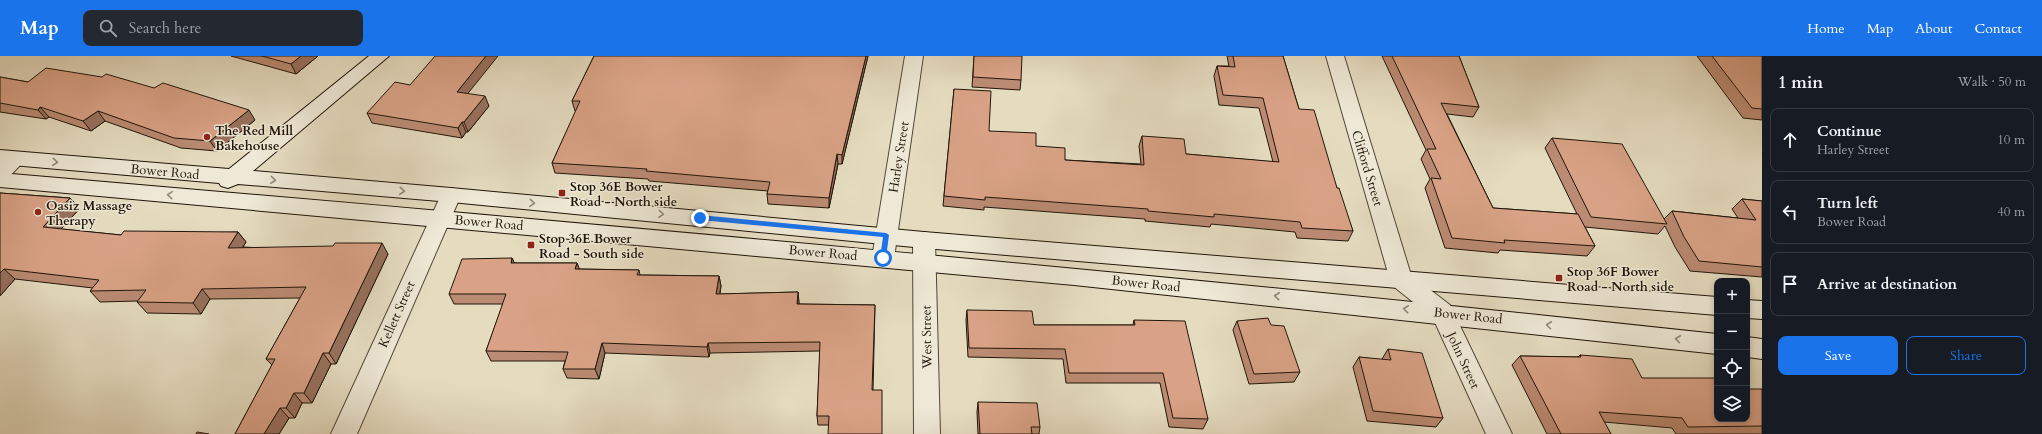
<!DOCTYPE html>
<meta charset="utf-8">
<style>
:root{--surface:#171b24;--page:#242831;--text:#f1f3f6;--muted:#9ea1a6;--line:#363941;--accent:#1a73e8}
body{margin:0;font-family:Cardo,serif;background:var(--page);color:var(--text)}
.controls{position:absolute;right:12px;bottom:12px;display:grid;overflow:hidden;border-radius:8px;box-shadow:0 2px 6px #0003}
.controls button{width:36px;height:36px;display:grid;place-items:center;padding:0;border:0;border-bottom:1px solid var(--line);background:var(--surface);color:var(--text);font:20px sans-serif}
.stop{position:absolute;width:12px;height:12px;margin:-9px;border:3px solid #1a73e8;border-radius:50%;background:#fff}
.stop.end{background:#1a73e8;border-color:#fff;box-shadow:0 1px 4px #0008}
.list{margin:0;padding:0;list-style:none}
h2{display:flex;justify-content:space-between;align-items:center;height:52px;margin:0;padding:0 16px;font-size:17px}
h2 small{font-size:13px;font-weight:400;color:var(--muted)}
.list li{display:grid;grid-template-columns:26px 1fr auto;gap:12px;align-items:center;box-sizing:border-box;height:64px;margin:0 8px 8px;padding:0 8px;border:1px solid var(--line);border-radius:8px}
.list b{display:block;font-size:15px;white-space:nowrap}
.list p{margin:0;font-size:13px;white-space:nowrap;color:var(--muted)}
.list em{font-size:13px;font-style:normal;color:var(--muted)}
.actions{display:flex;gap:8px;padding:12px 16px}
.actions a{flex:1;padding:9px 0;border:1px solid var(--accent);border-radius:8px;text-align:center;font-size:14px;color:var(--accent)}
.actions .main{background:var(--accent);color:#fff}
.icon{flex:none;width:22px;height:22px;fill:none;stroke:currentColor;stroke-width:2;stroke-linecap:round;stroke-linejoin:round}
.map{position:relative;flex:none;width:1762px;height:378px;overflow:hidden}
header{display:flex;align-items:center;gap:24px;box-sizing:border-box;height:56px;padding:0 20px;background:var(--accent);color:#fff}
header strong{font-size:19px}
nav{display:flex;gap:22px;margin-inline-start:auto;font-size:14px}
.search{width:280px;height:36px;background:var(--page);display:flex;align-items:center;gap:10px;box-sizing:border-box;padding:0 14px;border-radius:8px;color:var(--muted);font-size:15px}
main{display:flex}
aside{flex:1;background:var(--surface)}
.map>svg:first-child{display:block}
.lines{fill:none;stroke-linecap:round;stroke-linejoin:round}
.street-casing{stroke:#514737;stroke-width:2}
.secondary-casing{stroke:#201509;stroke-width:2}
.street{fill:#eee8d6;fill-rule:evenodd}
.secondary{fill:#eee8d6;fill-rule:evenodd}
.wall{fill:#bb8b73;stroke:#201509}
.shaded-wall{fill:#98715e;stroke:#201509}
.building{fill:#d9a286;stroke:#201509}
.oneway{stroke:#91897a}
.route{fill:#1a73e8}
.poi-dot{fill:#8f2418;stroke:#eee8d6;stroke-width:1.5}
.labels{text-anchor:middle;stroke-width:3;stroke-linejoin:round;paint-order:stroke}
.poi-label{font-size:13px;font-weight:bold;fill:#201509;stroke:#eee8d6;text-anchor:start}
.street-label{font-size:13px;fill:#201509;stroke:#eee8d6}
</style>
<header>
<strong>Map</strong>
<div class="search"><svg class="icon" aria-label="search" viewBox="0 0 24 24"><circle cx="10" cy="10" r="6"/><path d="M15 15l6 6"/></svg>Search here</div>
<nav><a>Home</a><a>Map</a><a>About</a><a>Contact</a></nav>
</header>
<main>
<div class="map">
<svg width="1762" height="378" viewBox="0 0 1762 378">
<rect width="100%" height="100%" fill="#e5dcc0"/>
<filter id="stains"><feTurbulence type="fractalNoise" baseFrequency=".005" numOctaves="4"/><feColorMatrix values="0 0 0 0 .2 0 0 0 0 .09 0 0 0 0 .02 0 0 0 .5 -.17"/></filter>
<radialGradient id="worn" r=".72"><stop offset=".6" stop-color="#630" stop-opacity="0"/><stop offset="1" stop-color="#630" stop-opacity=".3"/></radialGradient>
<g class="lines">
<defs>
<path id="street" d="M 905,0 L 923,0 L 894,202 L 891,208 L 883,210 L 875,208 L 872,202 Z
M 1326,0 L 1344,0 L 1411,219 L 1450,249 L 1512,378 L 1486,378 L 1433,262 L 1393,230 L 1390,224 Z
M 16,96 L 23,98 L 26,103 L 7,123 L 0,125 L 0,106 L 9,98 Z
M 451,132 L 458,134 L 461,139 L 357,378 L 331,378 L 441,139 L 444,134 Z
M 924,176 L 932,178 L 935,184 L 940,378 L 914,378 L 913,184 L 916,178 Z"/>
<path id="secondary" d="M 369,0 L 389,0 L 253,115 L 451,132 L 924,176 L 1717,241 L 1717,259 L 924,192 L 451,146 L 238,128 L 228,132 L 221,130 L 219,127 L 0,108 L 0,94 L 229,113 Z
M 0,117 C 573,166 1145,216 1717,278 L 1717,298 L 1074,229 L 0,131 Z
M 1747,244 L 1762,245 L 1762,263 L 1747,262 Z
M 1747,281 L 1762,283 L 1762,303 L 1747,301 Z"/>
</defs>
<use href="#street" class="street-casing"/>
<use href="#secondary" class="secondary-casing"/>
<use href="#street" class="street"/>
<use href="#secondary" class="secondary"/>
</g>
<path class="wall" d="M 231,0 L 318,0 L 296,18 Z
M 594,0 L 868,0 L 842,108 L 838,108 L 829,152 L 768,148 L 767,138 L 768,135 L 649,125 L 648,123 L 555,117 L 552,107 L 576,55 L 575,55 L 572,45 Z
M 974,0 L 1021,24 L 1020,34 L 972,31 Z
M 1227,0 L 1283,0 L 1299,53 L 1337,132 L 1353,175 L 1348,185 L 1297,182 L 1295,176 L 1211,168 L 1210,171 L 1145,165 L 1145,163 L 984,151 L 984,154 L 943,150 L 954,33 L 989,75 L 1036,90 L 1065,104 L 1141,108 L 1139,90 L 1142,80 L 1186,98 L 1273,106 L 1259,52 L 1219,49 L 1214,20 L 1217,10 L 1229,10 Z
M 1382,0 L 1459,0 L 1479,51 L 1473,61 L 1447,58 L 1493,152 L 1577,158 L 1545,92 L 1552,82 L 1664,163 L 1672,155 L 1738,162 L 1732,153 L 1742,143 L 1762,145 L 1762,221 L 1690,215 L 1675,191 L 1665,170 L 1658,178 L 1585,171 L 1595,190 L 1587,200 L 1500,194 L 1498,197 L 1445,192 L 1425,132 L 1430,123 L 1421,103 L 1426,94 Z
M 1697,0 L 1762,0 L 1762,64 L 1743,62 Z
M 0,21 L 28,26 L 255,64 L 217,95 L 181,92 L 105,65 L 91,75 L 49,61 L 46,63 L 0,56 Z
M 468,38 L 489,50 L 468,76 L 466,76 L 462,82 L 372,67 L 367,57 Z
M 0,137 L 70,142 L 80,152 L 61,173 L 121,179 L 238,176 L 246,186 L 243,191 L 388,198 L 336,308 L 331,308 L 312,347 L 302,347 L 295,362 L 289,362 L 279,378 L 235,378 L 272,309 L 266,303 L 300,242 L 210,243 L 201,258 L 147,257 L 137,246 L 138,245 L 100,246 L 90,235 L 93,232 L 15,223 L 0,240 Z
M 512,202 L 514,207 L 577,207 L 579,213 L 639,214 L 640,219 L 719,220 L 721,230 L 720,238 L 798,236 L 799,248 L 875,249 L 873,334 L 828,369 L 818,369 L 817,360 L 820,295 L 710,297 L 709,301 L 605,297 L 599,323 L 567,322 L 563,313 L 565,305 L 491,305 L 486,295 L 503,248 L 454,248 L 449,238 Z
M 967,254 L 1034,269 L 1133,269 L 1134,264 L 1208,363 L 1203,373 L 1169,371 L 1160,327 L 1066,327 L 1063,303 L 968,301 L 966,264 Z
M 1237,265 L 1300,316 L 1294,326 L 1249,328 L 1233,274 Z
M 1388,293 L 1443,362 L 1436,371 L 1367,365 L 1353,311 L 1359,301 L 1382,304 L 1382,303 Z
M 1580,299 L 1642,322 L 1717,363 L 1762,333 L 1762,378 L 1676,378 L 1672,372 L 1604,366 L 1611,378 L 1547,378 L 1512,309 L 1520,300 L 1578,301 Z
M 978,346 L 1040,371 L 1039,378 L 978,378 L 977,356 Z"/>
<path class="shaded-wall" d="M 301,0 L 318,0 L 296,18 L 291,8 Z
M 486,0 L 498,0 L 461,46 L 457,36 Z
M 866,0 L 868,0 L 842,108 L 842,99 Z
M 485,40 L 489,50 L 468,76 L 464,66 Z
M 40,51 L 49,61 L 46,63 L 38,54 Z
M 249,54 L 255,64 L 217,95 L 210,85 Z
M 98,55 L 105,65 L 91,75 L 83,65 Z
M 462,66 L 466,76 L 462,82 L 458,72 Z
M 837,98 L 838,108 L 829,152 L 829,142 Z
M 70,142 L 80,152 L 53,182 L 43,171 Z
M 238,176 L 246,186 L 236,202 L 228,192 Z
M 382,187 L 388,198 L 336,308 L 329,297 Z
M 512,202 L 517,212 L 511,207 Z
M 577,207 L 581,217 L 575,213 Z
M 4,213 L 15,223 L 0,240 L 0,217 Z
M 719,220 L 721,230 L 718,247 L 716,238 Z
M 202,233 L 210,243 L 201,258 L 193,247 Z
M 798,236 L 799,246 L 798,258 L 797,248 Z
M 602,287 L 605,297 L 599,323 L 595,313 Z
M 708,287 L 710,297 L 709,301 L 707,291 Z
M 323,297 L 331,308 L 312,347 L 304,337 Z
M 294,337 L 302,347 L 295,362 L 286,352 Z
M 280,352 L 289,362 L 279,378 L 264,378 Z"/>
<path class="building" d="M 262,0 L 301,0 L 291,8 Z
M 435,0 L 486,0 L 457,36 L 485,40 L 464,66 L 462,66 L 458,72 L 367,57 L 395,26 L 410,29 Z
M 594,0 L 866,0 L 842,99 L 837,98 L 829,142 L 767,138 L 770,126 L 646,115 L 647,113 L 552,107 L 580,45 L 572,45 Z
M 974,0 L 1022,0 L 1021,24 L 973,21 Z
M 1233,0 L 1283,0 L 1299,53 L 1314,54 L 1337,132 L 1339,132 L 1353,175 L 1302,172 L 1300,166 L 1214,158 L 1214,161 L 1148,155 L 1148,153 L 985,141 L 985,144 L 944,140 L 954,33 L 991,35 L 989,75 L 1036,77 L 1036,90 L 1065,92 L 1065,104 L 1144,109 L 1142,80 L 1184,83 L 1186,98 L 1279,106 L 1263,42 L 1223,39 L 1217,10 L 1235,11 Z
M 1392,0 L 1459,0 L 1479,51 L 1441,47 L 1493,152 L 1578,158 L 1595,190 L 1504,184 L 1505,187 L 1452,182 L 1431,122 L 1441,123 L 1427,93 L 1436,93 Z
M 1712,0 L 1762,0 L 1762,53 L 1752,52 Z
M 46,12 L 102,21 L 106,18 L 154,32 L 163,27 L 249,54 L 210,85 L 174,82 L 98,55 L 83,65 L 40,51 L 38,54 L 0,47 L 0,21 L 28,26 Z
M 1552,82 L 1622,88 L 1667,168 L 1591,161 Z
M 0,137 L 70,142 L 43,171 L 121,179 L 124,175 L 238,176 L 228,192 L 333,190 L 335,187 L 382,187 L 329,297 L 323,297 L 304,337 L 294,337 L 286,352 L 280,352 L 264,378 L 235,378 L 275,303 L 266,303 L 306,231 L 202,233 L 193,247 L 137,246 L 146,234 L 90,235 L 99,224 L 4,213 L 0,217 Z
M 1742,143 L 1762,145 L 1762,211 L 1699,205 L 1684,181 L 1672,155 L 1756,164 Z
M 512,202 L 511,207 L 577,207 L 575,213 L 639,214 L 637,219 L 719,220 L 716,238 L 798,236 L 797,248 L 875,249 L 872,334 L 882,334 L 882,378 L 828,378 L 829,360 L 817,360 L 820,286 L 708,287 L 707,291 L 602,287 L 595,313 L 563,313 L 568,296 L 486,295 L 506,238 L 449,238 L 462,203 Z
M 967,254 L 1032,255 L 1034,269 L 1135,269 L 1134,264 L 1185,265 L 1208,363 L 1173,362 L 1163,317 L 1069,317 L 1065,293 L 969,292 Z
M 1268,262 L 1271,269 L 1284,270 L 1300,316 L 1254,318 L 1237,265 Z
M 1388,293 L 1422,297 L 1443,362 L 1373,355 L 1359,301 L 1391,304 Z
M 1580,299 L 1632,303 L 1642,322 L 1717,322 L 1717,363 L 1747,363 L 1747,333 L 1762,333 L 1762,370 L 1688,371 L 1682,362 L 1599,356 L 1611,378 L 1561,378 L 1520,300 L 1581,301 Z
M 978,346 L 1037,347 L 1040,371 L 1031,371 L 1032,378 L 980,378 Z
M 197,376 L 209,378 L 196,378 Z"/>
<defs><path id="oneway-chevron" d="M-2-3.5L2.5 0L-2 3.5" fill="none" stroke-width="1.6" stroke-linecap="round" stroke-linejoin="round"/></defs>
<g class="oneway">
<use href="#oneway-chevron" transform="translate(55 106) rotate(5)"/>
<use href="#oneway-chevron" transform="translate(273 124) rotate(5)"/>
<use href="#oneway-chevron" transform="translate(402 135) rotate(5)"/>
<use href="#oneway-chevron" transform="translate(170 139) rotate(-175)"/>
<use href="#oneway-chevron" transform="translate(532 147) rotate(5)"/>
<use href="#oneway-chevron" transform="translate(661 158) rotate(5)"/>
<use href="#oneway-chevron" transform="translate(1277 240) rotate(-174)"/>
<use href="#oneway-chevron" transform="translate(1406 253) rotate(-174)"/>
<use href="#oneway-chevron" transform="translate(1549 269) rotate(-173)"/>
<use href="#oneway-chevron" transform="translate(1678 283) rotate(-173)"/>
</g>
<path class="route" d="M 700,159 L 886,177 L 889,179 L 886,202 L 883,204 L 880,202 L 883,181 L 700,164 L 697,162 Z"/>
<g class="poi-dot">
<circle cx="207" cy="81" r="4"/>
<rect x="558" y="133" width="8" height="8" rx="2"/>
<circle cx="38" cy="156" r="4"/>
<rect x="527" y="185" width="8" height="8" rx="2"/>
<rect x="1555" y="218" width="8" height="8" rx="2"/>
</g>
<g class="labels">
<g class="poi-label">
<text x="215" y="79">The Red Mill<tspan x="215" dy="15">Bakehouse</tspan></text>
<text x="570" y="135">Stop 36E Bower<tspan x="570" dy="15">Road - North side</tspan></text>
<text x="46" y="154">Oasiz Massage<tspan x="46" dy="15">Therapy</tspan></text>
<text x="539" y="187">Stop 36E Bower<tspan x="539" dy="15">Road - South side</tspan></text>
<text x="1567" y="220">Stop 36F Bower<tspan x="1567" dy="15">Road - North side</tspan></text>
</g>
<g class="street-label">
<text transform="translate(898 101) rotate(-81)" y="5">Harley Street</text>
<text transform="translate(1368 112) rotate(73)" y="5">Clifford Street</text>
<text transform="translate(165 115) rotate(5)" y="5">Bower Road</text>
<text transform="translate(489 166) rotate(5)" y="5">Bower Road</text>
<text transform="translate(823 196) rotate(5)" y="5">Bower Road</text>
<text transform="translate(1146 227) rotate(6)" y="5">Bower Road</text>
<text transform="translate(396 258) rotate(-66)" y="5">Kellett Street</text>
<text transform="translate(1468 259) rotate(6)" y="5">Bower Road</text>
<text transform="translate(926 281) rotate(-91)" y="5">West Street</text>
<text transform="translate(1464 304) rotate(65)" y="5">John Street</text>
</g>
</g>
<rect width="100%" height="100%" filter="url(#stains)"/>
<rect width="100%" height="100%" fill="url(#worn)"/>
</svg>
<div class="controls">
<button>+</button>
<button>−</button>
<button><svg class="icon" aria-label="locate" viewBox="0 0 24 24"><circle cx="12" cy="12" r="6"/><path d="M12 2v4M12 18v4M2 12h4M18 12h4"/></svg></button>
<button><svg class="icon" aria-label="layers" viewBox="0 0 24 24"><path d="M12 4l9 5-9 5-9-5zM3 14l9 5 9-5"/></svg></button>
</div>
<div class="stop" style="left:883px;top:202px"></div>
<div class="stop end" style="left:700px;top:162px"></div>
</div>
<aside>
<h2>1 min<small>Walk · 50 m</small></h2>
<ul class="list">
<li><svg class="icon" aria-label="ahead" viewBox="0 0 24 24"><path d="M12 20V5M6 11l6-6 6 6"/></svg><div><b>Continue</b><p>Harley Street</p></div><em>10 m</em></li>
<li><svg class="icon" aria-label="left" viewBox="0 0 24 24"><path d="M17 20v-9H6M10 6l-5 5 5 5"/></svg><div><b>Turn left</b><p>Bower Road</p></div><em>40 m</em></li>
<li><svg class="icon" aria-label="arrive" viewBox="0 0 24 24"><path d="M6 21V4h12l-3 4 3 4H6"/></svg><div><b>Arrive at destination</b></div></li>
</ul>
<div class="actions"><a class="main">Save</a><a>Share</a></div>
</aside>
</main>
